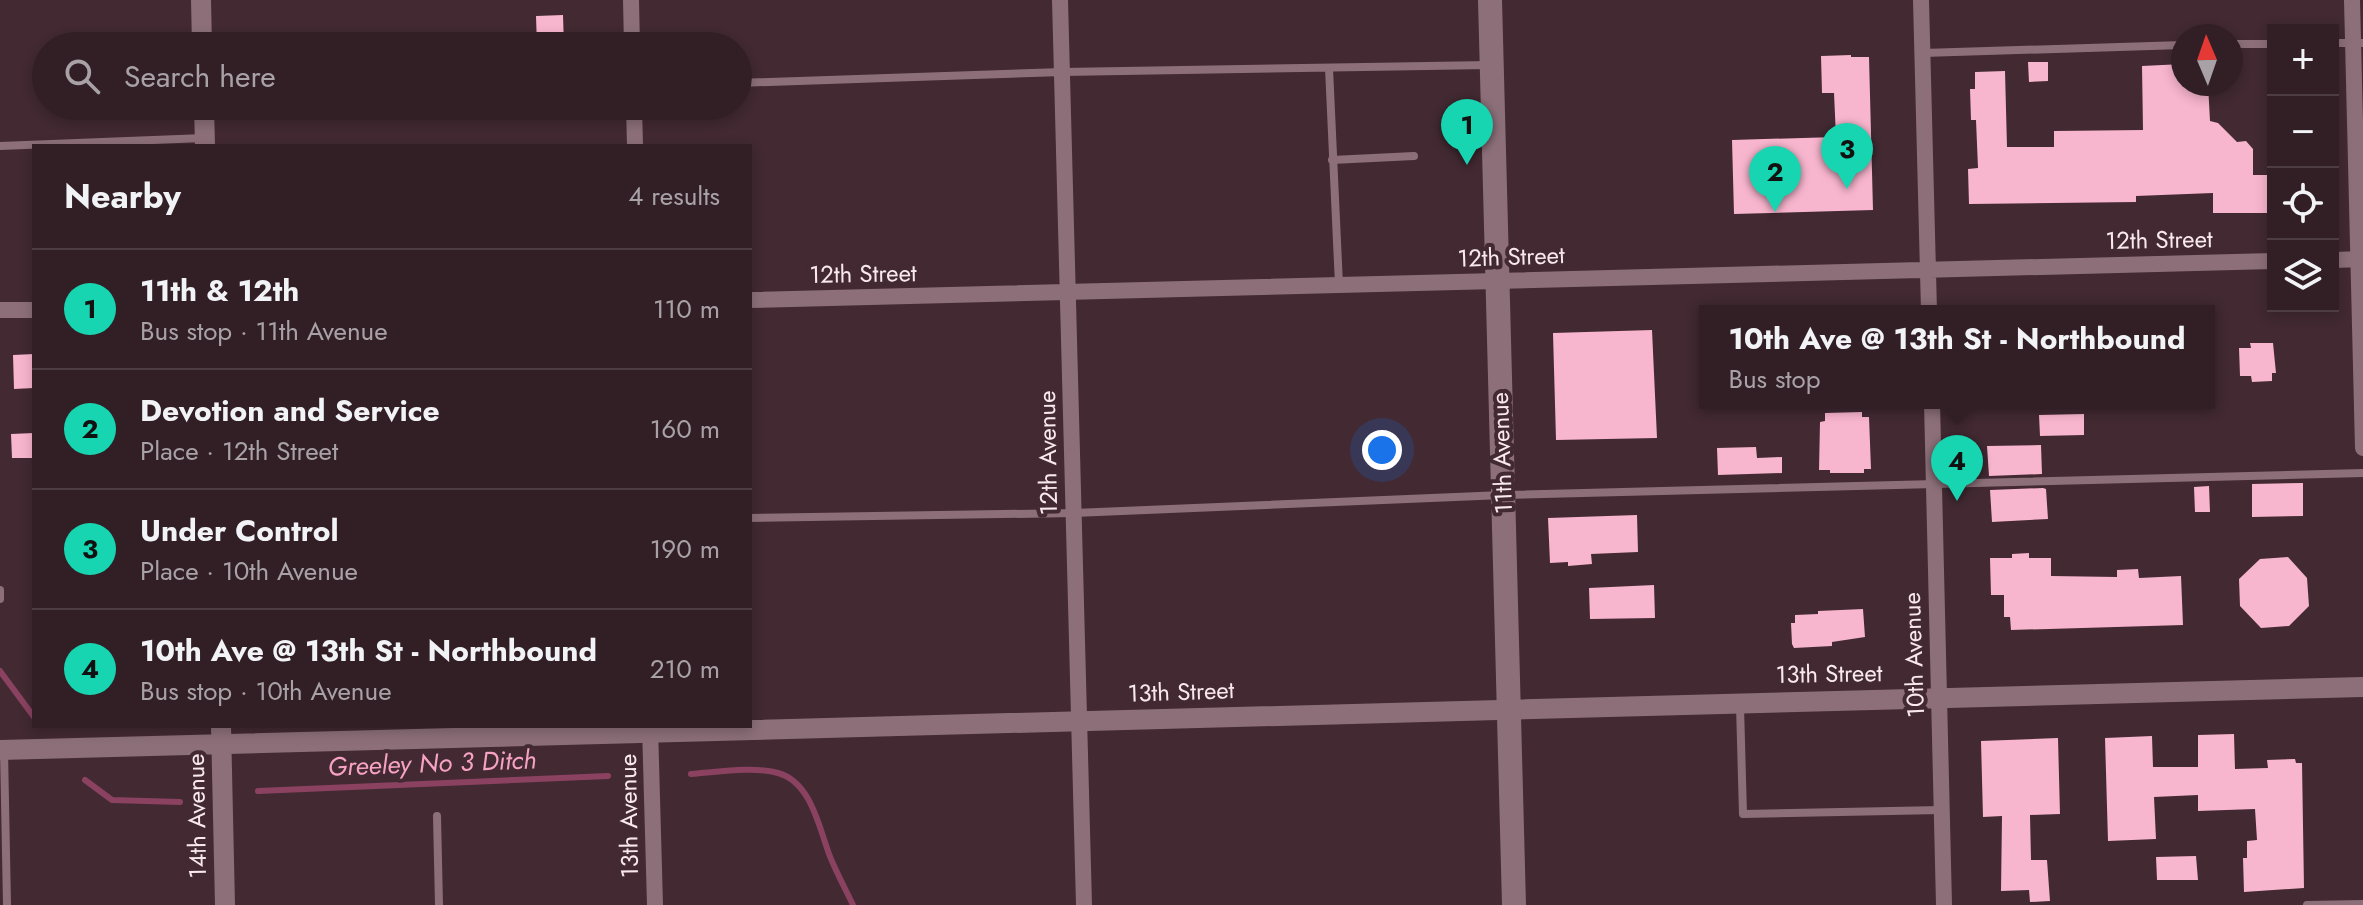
<!DOCTYPE html>
<meta charset="utf-8">
<style>
:root{--surface:#321f26;--page:#3d2c32;--text:#f1f3f6;--muted:#a8a2a7;--line:#4d3d43;--accent:#18d5b2}
body{margin:0;font-family:Jost,sans-serif;background:var(--page);color:var(--text)}
.controls{position:absolute;right:24px;top:24px;display:grid;overflow:hidden;border-radius:0px;box-shadow:0 4px 12px #0003}
.controls button{width:72px;height:72px;display:grid;place-items:center;padding:0;border:0;border-bottom:2px solid var(--line);background:var(--surface);color:var(--text);font:40px sans-serif}
.compass{position:absolute;left:2171px;top:24px;width:72px;height:72px;border-radius:50%;background:var(--surface);box-shadow:0 4px 12px #0003;rotate:358deg}
.you{position:absolute;left:1382px;top:450px;width:28px;height:28px;margin:-20px;border:6px solid #fff;border-radius:50%;background:#1a73e8;box-shadow:0 0 0 12px #1a73e833}
.badge{display:grid;place-items:center;width:52px;height:52px;border-radius:50%;background:var(--accent);color:#111;font-size:26px;font-weight:700}
.pin{position:absolute;translate:-50% -66px;filter:drop-shadow(0 2px 4px #0008)}
.pin::after{content:'';position:absolute;top:42px;width:28px;height:24px;background:inherit;clip-path:polygon(0 0,100% 0,50% 100%)}
.popup{position:absolute;left:1699px;top:305px;width:516px;height:104px;box-sizing:border-box;display:grid;place-content:center;border-radius:0px;background:var(--surface);filter:drop-shadow(0 2px 6px #0005);font-size:26px;white-space:nowrap;color:var(--muted)}
.popup b{font-size:30px;color:var(--text)}
.popup::after{content:'';position:absolute;left:50%;top:100%;margin-left:-16px;border:16px solid transparent;border-top-color:var(--surface)}
.list{margin:0;padding:0;list-style:none}
h2{display:flex;justify-content:space-between;align-items:center;height:104px;margin:0;padding:0 32px;font-size:34px}
h2 small{font-size:26px;font-weight:400;color:var(--muted)}
.list li{display:grid;grid-template-columns:52px 1fr auto;gap:24px;align-items:center;box-sizing:border-box;height:120px;padding:0 32px;border-top:2px solid var(--line)}
.list b{display:block;font-size:30px;white-space:nowrap}
.list p{margin:0;font-size:26px;white-space:nowrap;color:var(--muted)}
.list em{font-size:26px;font-style:normal;color:var(--muted)}
.icon{flex:none;width:44px;height:44px;fill:none;stroke:currentColor;stroke-width:2;stroke-linecap:round;stroke-linejoin:round}
.map{position:relative;flex:none;width:2363px;height:905px;overflow:hidden}
.search{position:absolute;background:var(--surface);box-shadow:0 4px 12px #0003;left:32px;top:32px;width:720px;height:88px;display:flex;align-items:center;gap:20px;box-sizing:border-box;padding:0 28px;border-radius:44px;color:var(--muted);font-size:30px}
.panel{position:absolute;background:var(--surface);box-shadow:0 4px 12px #0003;left:32px;top:144px;width:720px;height:584px;border-radius:0px}
.map>svg:first-child{display:block}
.lines{fill:none;stroke-linecap:round;stroke-linejoin:round}
.stream{stroke:#8a4260;stroke-width:6}
.building{fill:#f8b5ce}
.service{stroke:#8c6f79;stroke-width:8}
.minor{stroke:#8c6f79;stroke-width:16}
.tertiary{stroke:#8c6f79;stroke-width:20}
.secondary{stroke:#8c6f79;stroke-width:24}
.labels{text-anchor:middle;stroke-width:8;stroke-linejoin:round;paint-order:stroke}
.street-label{font-size:24px;fill:#f9e8ee;stroke:#422932}
.water-label{font-size:26px;font-style:italic;fill:#f6a2c2;stroke:#422932}
</style>
<div class="map">
<svg width="2363" height="905" viewBox="0 0 2363 905">
<rect width="100%" height="100%" fill="#422932"/>
<g class="lines">
<path class="stream" d="M 0,671 L 34,717
M 691,774 C 719,772 750,766 778,773 C 811,782 819,827 829,854 C 836,872 845,888 853,905
M 85,780 L 112,800 L 180,802
M 258,791 L 608,776"/>
</g>
<path class="building" d="M 563,15 L 564,46 L 537,46 L 536,16 Z
M 1851,55 L 1851,57 L 1869,57 L 1873,210 L 1734,214 L 1732,140 L 1836,137 L 1834,93 L 1822,93 L 1821,56 Z
M 2028,62 L 2048,62 L 2048,81 L 2029,82 Z
M 2183,64 L 2183,84 L 2208,84 L 2210,121 L 2218,123 L 2237,142 L 2246,141 L 2253,149 L 2253,175 L 2273,175 L 2273,213 L 2213,213 L 2213,193 L 2136,196 L 2136,202 L 1969,204 L 1968,169 L 1978,168 L 1976,120 L 1971,120 L 1970,89 L 1975,89 L 1975,72 L 2005,71 L 2007,147 L 2054,147 L 2054,131 L 2143,130 L 2142,66 Z
M 1652,330 L 1657,438 L 1556,440 L 1553,333 Z
M 2250,343 L 2273,343 L 2276,373 L 2272,373 L 2272,381 L 2252,382 L 2251,376 L 2240,376 L 2239,348 L 2251,348 Z
M 34,354 L 34,388 L 14,389 L 13,355 Z
M 1862,412 L 1862,417 L 1869,417 L 1871,469 L 1864,469 L 1864,473 L 1830,473 L 1830,470 L 1819,470 L 1820,422 L 1825,421 L 1825,413 Z
M 2084,414 L 2084,435 L 2040,436 L 2039,415 Z
M 34,433 L 34,458 L 12,458 L 11,434 Z
M 2041,445 L 2042,474 L 1989,476 L 1987,446 Z
M 1756,447 L 1757,458 L 1782,457 L 1782,473 L 1718,475 L 1717,448 Z
M 2303,483 L 2303,516 L 2252,517 L 2252,484 Z
M 2209,486 L 2210,512 L 2195,512 L 2194,487 Z
M 2043,488 L 2046,489 L 2048,519 L 1992,522 L 1990,490 Z
M 1637,515 L 1638,552 L 1591,554 L 1592,564 L 1568,566 L 1568,562 L 1550,563 L 1548,518 Z
M 2029,553 L 2029,558 L 2051,558 L 2051,576 L 2117,577 L 2117,570 L 2138,569 L 2139,578 L 2181,576 L 2183,625 L 2011,630 L 2010,617 L 2004,617 L 2004,595 L 1991,595 L 1990,558 L 2012,558 L 2012,554 Z
M 2288,557 L 2307,578 L 2309,606 L 2289,626 L 2261,628 L 2240,606 L 2239,579 L 2260,559 Z
M 1654,585 L 1655,618 L 1590,619 L 1589,588 Z
M 1863,609 L 1865,637 L 1832,642 L 1832,646 L 1794,648 L 1792,644 L 1791,623 L 1795,623 L 1795,615 L 1818,614 L 1818,611 Z
M 2234,734 L 2235,769 L 2268,768 L 2267,760 L 2295,759 L 2296,763 L 2302,763 L 2304,888 L 2244,892 L 2243,858 L 2247,858 L 2247,841 L 2257,840 L 2255,809 L 2198,811 L 2198,795 L 2154,797 L 2156,839 L 2108,841 L 2105,738 L 2152,736 L 2153,767 L 2198,767 L 2198,735 Z
M 2058,738 L 2060,814 L 2030,815 L 2031,860 L 2047,860 L 2050,901 L 2030,902 L 2029,890 L 2001,891 L 2002,816 L 1983,817 L 1981,741 Z
M 2196,856 L 2198,880 L 2157,880 L 2156,857 Z"/>
<g class="lines">
<path class="service" d="M 2333,43 L 2363,43
M 2231,44 L 2273,44
M 1923,53 L 2183,45
M 1329,68 L 1339,285
M 738,83 L 1063,72 L 1489,65
M 0,146 L 204,138
M 1332,160 L 1414,156
M 750,518 L 1074,513 L 1503,495 L 2363,473
M 0,590 L 0,599
M 1740,706 L 1743,814 L 1941,810
M 4,750 L 7,905
M 437,816 L 439,905
M 2307,905 L 2363,904"/>
<path class="minor" d="M 631,0 L 632,46
M 1060,0 L 1084,905
M 1921,0 L 1929,311
M 2352,0 L 2363,448
M 634,106 L 635,146
M 2333,260 L 2363,259
M 750,300 L 2273,261
M 0,310 L 34,310
M 1932,403 L 1944,905
M 650,726 L 655,905"/>
<path class="tertiary" d="M 201,0 L 202,46
M 204,106 L 205,146
M 221,726 L 225,905
M 0,750 L 2363,687"/>
<path class="secondary" d="M 1490,0 L 1514,905"/>
</g>
<g class="labels">
<g class="street-label">
<text transform="translate(2159 240) rotate(-1)" y="8">12th Street</text>
<text transform="translate(1511 257) rotate(-2)" y="8">12th Street</text>
<text transform="translate(863 274) rotate(-1)" y="8">12th Street</text>
<text transform="translate(1048 453) rotate(-91)" y="8">12th Avenue</text>
<text transform="translate(1502 453) rotate(-92)" y="8">11th Avenue</text>
<text transform="translate(1914 655) rotate(-92)" y="8">10th Avenue</text>
<text transform="translate(1829 674) rotate(-1)" y="8">13th Street</text>
<text transform="translate(1181 692) rotate(-2)" y="8">13th Street</text>
<text transform="translate(197 816) rotate(-91)" y="8">14th Avenue</text>
<text transform="translate(629 816) rotate(-91)" y="8">13th Avenue</text>
</g>
<g class="water-label">
<text transform="translate(432 763) rotate(-2)" y="9">Greeley No 3 Ditch</text>
</g>
</g>
</svg>
<div class="controls">
<button>+</button>
<button>−</button>
<button><svg class="icon" aria-label="locate" viewBox="0 0 24 24"><circle cx="12" cy="12" r="6"/><path d="M12 2v4M12 18v4M2 12h4M18 12h4"/></svg></button>
<button><svg class="icon" aria-label="layers" viewBox="0 0 24 24"><path d="M12 4l9 5-9 5-9-5zM3 14l9 5 9-5"/></svg></button>
</div>
<svg class="compass" viewBox="-18 -18 36 36"><path d="M0-13l5 13h-10z" fill="#e53935"/><path d="M0 13l5-13h-10z" fill="#a8a2a7"/></svg>
<div class="you"></div>
<div class="pin badge" style="left:1467px;top:165px">1</div>
<div class="pin badge" style="left:1775px;top:212px">2</div>
<div class="pin badge" style="left:1847px;top:189px">3</div>
<div class="pin badge" style="left:1957px;top:501px">4</div>
<div class="popup"><b>10th Ave @ 13th St - Northbound</b>Bus stop</div>
<div class="search"><svg class="icon" aria-label="search" viewBox="0 0 24 24"><circle cx="10" cy="10" r="6"/><path d="M15 15l6 6"/></svg>Search here</div>
<section class="panel">
<h2>Nearby<small>4 results</small></h2>
<ul class="list">
<li><span class="badge">1</span><div><b>11th &amp; 12th</b><p>Bus stop · 11th Avenue</p></div><em>110 m</em></li>
<li><span class="badge">2</span><div><b>Devotion and Service</b><p>Place · 12th Street</p></div><em>160 m</em></li>
<li><span class="badge">3</span><div><b>Under Control</b><p>Place · 10th Avenue</p></div><em>190 m</em></li>
<li><span class="badge">4</span><div><b>10th Ave @ 13th St - Northbound</b><p>Bus stop · 10th Avenue</p></div><em>210 m</em></li>
</ul>
</section>
</div>
